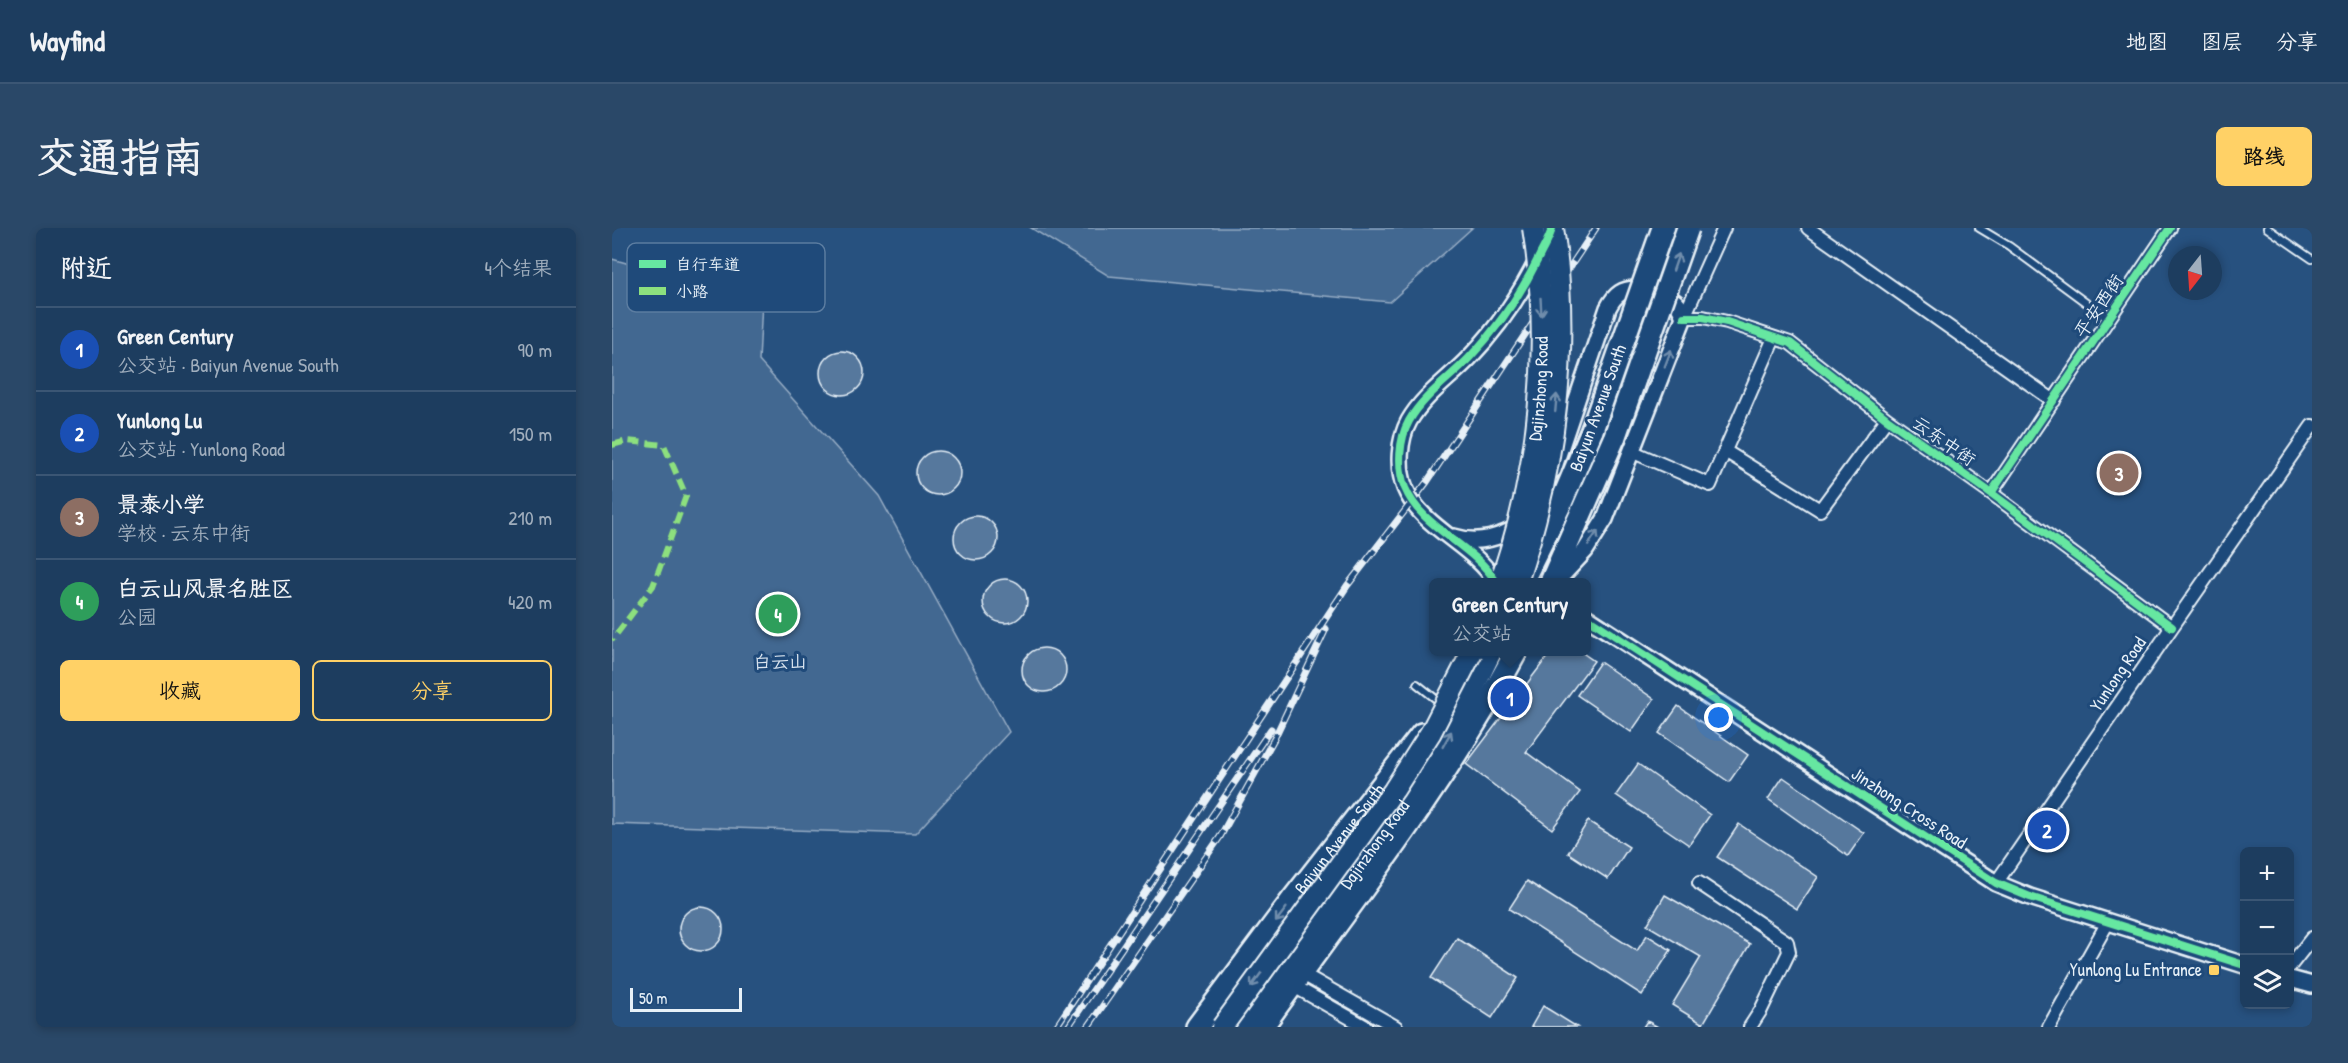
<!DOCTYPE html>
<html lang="zh">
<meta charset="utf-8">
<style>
:root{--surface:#1d3d5f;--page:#2a4868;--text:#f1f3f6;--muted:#a0aebd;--line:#3b5674;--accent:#ffd166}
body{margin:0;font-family:"Patrick Hand","LXGW WenKai TC",sans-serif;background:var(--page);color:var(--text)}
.controls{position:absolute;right:18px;bottom:18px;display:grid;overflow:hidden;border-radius:9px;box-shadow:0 3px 9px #0003}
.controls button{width:54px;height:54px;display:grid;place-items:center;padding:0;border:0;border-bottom:2px solid var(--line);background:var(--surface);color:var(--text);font:30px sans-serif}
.compass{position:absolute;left:1556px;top:18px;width:54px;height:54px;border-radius:50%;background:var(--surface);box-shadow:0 3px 9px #0003;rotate:197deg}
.scale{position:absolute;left:18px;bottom:15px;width:112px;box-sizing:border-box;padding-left:6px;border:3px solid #e8f1f8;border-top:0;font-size:16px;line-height:21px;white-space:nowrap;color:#e8f1f8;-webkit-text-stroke:4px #1f4a7a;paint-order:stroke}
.you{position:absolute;left:1107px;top:490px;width:21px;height:21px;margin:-15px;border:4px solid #fff;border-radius:50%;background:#1a73e8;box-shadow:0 0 0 9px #1a73e833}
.badge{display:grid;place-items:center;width:39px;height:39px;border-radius:50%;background:var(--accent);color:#fff;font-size:20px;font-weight:700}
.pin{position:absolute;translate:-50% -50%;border:3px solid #fff;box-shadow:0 2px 6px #0006}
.popup{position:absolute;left:817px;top:350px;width:162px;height:78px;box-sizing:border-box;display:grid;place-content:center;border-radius:9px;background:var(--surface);filter:drop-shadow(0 2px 4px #0005);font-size:20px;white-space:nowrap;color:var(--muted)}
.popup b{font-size:22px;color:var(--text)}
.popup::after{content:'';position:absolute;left:50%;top:100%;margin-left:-12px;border:12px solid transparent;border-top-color:var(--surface)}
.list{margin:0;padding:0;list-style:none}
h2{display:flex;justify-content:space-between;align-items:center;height:78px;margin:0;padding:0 24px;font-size:26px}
h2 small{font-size:20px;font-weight:400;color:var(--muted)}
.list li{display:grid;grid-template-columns:39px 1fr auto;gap:18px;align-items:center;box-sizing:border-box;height:84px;padding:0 24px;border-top:2px solid var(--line)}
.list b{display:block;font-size:22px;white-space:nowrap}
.list p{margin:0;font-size:20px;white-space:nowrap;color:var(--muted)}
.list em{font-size:20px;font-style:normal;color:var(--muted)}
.actions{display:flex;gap:12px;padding:18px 24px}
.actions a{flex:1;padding:14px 0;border:2px solid var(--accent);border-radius:9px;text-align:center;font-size:21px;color:var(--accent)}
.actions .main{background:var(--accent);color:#111}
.icon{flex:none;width:33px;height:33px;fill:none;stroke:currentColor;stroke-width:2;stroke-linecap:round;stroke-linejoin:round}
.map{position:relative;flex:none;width:1700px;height:799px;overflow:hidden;border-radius:9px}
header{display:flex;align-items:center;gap:36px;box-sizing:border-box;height:84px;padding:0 30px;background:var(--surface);border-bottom:2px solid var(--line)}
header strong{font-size:28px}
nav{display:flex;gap:33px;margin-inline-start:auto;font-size:21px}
.intro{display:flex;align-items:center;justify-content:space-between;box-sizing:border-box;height:144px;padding:0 36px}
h1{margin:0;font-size:42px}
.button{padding:15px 27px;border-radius:9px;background:var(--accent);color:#111;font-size:21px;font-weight:700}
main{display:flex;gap:36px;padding:0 36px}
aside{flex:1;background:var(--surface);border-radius:9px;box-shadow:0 3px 9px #0003}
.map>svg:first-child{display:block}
.green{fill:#436891;stroke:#96acc4;stroke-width:1.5}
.building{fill:#57789d;stroke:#e8f1f8;stroke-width:1.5}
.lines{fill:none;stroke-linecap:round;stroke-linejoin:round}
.service-casing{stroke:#e8f1f8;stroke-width:10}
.minor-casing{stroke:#e8f1f8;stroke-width:16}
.tertiary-casing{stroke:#e8f1f8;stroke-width:20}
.primary-casing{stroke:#e8f1f8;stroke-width:24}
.trunk-casing{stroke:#e8f1f8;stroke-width:26}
.service{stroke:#1f4a7a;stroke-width:6}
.minor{stroke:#1f4a7a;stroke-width:12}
.tertiary{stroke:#1f4a7a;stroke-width:15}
.primary{stroke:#1f4a7a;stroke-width:20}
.trunk{stroke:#1f4a7a;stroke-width:21}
.rail-casing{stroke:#e8f1f8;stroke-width:7}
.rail{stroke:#1f4a7a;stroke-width:4.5;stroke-dasharray:14;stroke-linecap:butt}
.primary-bridge-casing{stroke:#e8f1f8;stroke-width:24;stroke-linecap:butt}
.trunk-bridge-casing{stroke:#e8f1f8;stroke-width:26;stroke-linecap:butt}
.primary-bridge{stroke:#1f4a7a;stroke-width:20}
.trunk-bridge{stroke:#1f4a7a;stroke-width:21}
.quiet{stroke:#8de07e;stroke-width:6;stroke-dasharray:12 6;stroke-linecap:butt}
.cycleway-casing{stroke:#1f4a7a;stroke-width:11}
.cycleway{stroke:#66e7a1;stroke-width:8}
.oneway{stroke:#6f8dac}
.poi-dot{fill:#ffd166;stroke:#1f4a7a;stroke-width:2}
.labels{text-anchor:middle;stroke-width:6;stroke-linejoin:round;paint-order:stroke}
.street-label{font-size:18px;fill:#e8f1f8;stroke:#1f4a7a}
.park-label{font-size:18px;fill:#d8e3ee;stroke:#1f4a7a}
.poi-label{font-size:18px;fill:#e8f1f8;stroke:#1f4a7a;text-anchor:end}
.key{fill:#1f4a7a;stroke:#5b7ca0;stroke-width:1.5}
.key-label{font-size:16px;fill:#e8f1f8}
</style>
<header>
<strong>Wayfind</strong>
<nav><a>地图</a><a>图层</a><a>分享</a></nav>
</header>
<div class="intro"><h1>交通指南</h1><a class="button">路线</a></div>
<main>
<aside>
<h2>附近<small>4个结果</small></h2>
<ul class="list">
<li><span class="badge" style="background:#1a4fb4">1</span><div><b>Green Century</b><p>公交站 · Baiyun Avenue South</p></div><em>90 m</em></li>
<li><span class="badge" style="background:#1a4fb4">2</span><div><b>Yunlong Lu</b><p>公交站 · Yunlong Road</p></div><em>150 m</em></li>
<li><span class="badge" style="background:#8d6e63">3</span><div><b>景泰小学</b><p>学校 · 云东中街</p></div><em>210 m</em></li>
<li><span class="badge" style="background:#2e9e5b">4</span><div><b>白云山风景名胜区</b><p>公园</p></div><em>420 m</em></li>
</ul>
<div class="actions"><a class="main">收藏</a><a>分享</a></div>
</aside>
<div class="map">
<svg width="1700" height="799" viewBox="0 0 1700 799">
<rect width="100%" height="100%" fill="#27517f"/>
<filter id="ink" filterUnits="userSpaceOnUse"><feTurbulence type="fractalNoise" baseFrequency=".0167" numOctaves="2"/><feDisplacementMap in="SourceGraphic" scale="12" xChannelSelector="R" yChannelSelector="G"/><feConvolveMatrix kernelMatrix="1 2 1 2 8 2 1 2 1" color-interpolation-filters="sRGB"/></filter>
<g filter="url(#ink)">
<path class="green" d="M 419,0 L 860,0 L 778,74 L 497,48 Z
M 0,31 L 150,73 L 147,133 L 267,268 L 397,504 L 303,606 L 0,596 Z"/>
<path class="building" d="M208 145a22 22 0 1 1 44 0a22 22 0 1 1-44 0Z
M304 245a22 22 0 1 1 44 0a22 22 0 1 1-44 0Z
M342 310a22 22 0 1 1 44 0a22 22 0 1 1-44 0Z
M371 373a22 22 0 1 1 44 0a22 22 0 1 1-44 0Z
M410 442a22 22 0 1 1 44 0a22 22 0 1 1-44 0Z
M 939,424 L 969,424 L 982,433 L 914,524 L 968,564 L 940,601 L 854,536 Z
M 988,434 L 1042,471 L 1019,504 L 965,467 Z
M 1066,478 L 1136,527 L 1117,554 L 1047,505 Z
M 1026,536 L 1098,587 L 1077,617 L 1004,567 Z
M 1171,549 L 1252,605 L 1236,628 L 1156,571 Z
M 976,593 L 1017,619 L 996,651 L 956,625 Z
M 1127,596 L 1206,649 L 1185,681 L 1105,629 Z
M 915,653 L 1025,723 L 1035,707 L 1059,722 L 1030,767 L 897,681 Z
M 1053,667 L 1138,716 L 1091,796 L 1060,777 L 1089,729 L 1035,697 Z
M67 701a22 22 0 1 1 44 0a22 22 0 1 1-44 0Z
M 845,710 L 906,750 L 880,790 L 819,750 Z
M 931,778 L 965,799 L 919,799 Z
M 1035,793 L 1046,799 L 1031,799 Z"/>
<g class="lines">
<defs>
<path id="service" d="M 1367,0 L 1397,18 L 1496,91
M 1655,0 L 1700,31
M 805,456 L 829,475"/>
<path id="minor" d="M 1112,0 L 1072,89 L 1091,89 L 1115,94 L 1178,115 L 1275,191 L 1379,265 L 1560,399
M 1196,0 L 1442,173
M 1019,223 L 1098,257 L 1162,110
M 1113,223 L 1208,282 L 1275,191
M 1379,265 L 1558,0
M 1087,655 L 1175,714 L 1177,724 L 1149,782 L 1138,799
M 1384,655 L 1560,399 L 1700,198
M 1678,738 L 1700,710
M 689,745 L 784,799
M 680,757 L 754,799
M 1437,799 L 1496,694"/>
<path id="tertiary" d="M 941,242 L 996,80 C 999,74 1002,69 1008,65 C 1022,56 1049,65 1062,73 C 1068,77 1069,83 1072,89 L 993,291 L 973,323 L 944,354
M 842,309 C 868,317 888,309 910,297
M 884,354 C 861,316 810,301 793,260 C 785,240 787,211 797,193 C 812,167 837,151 857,130 C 885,101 909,66 927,29 C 931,20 938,10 940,0
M 974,389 L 1384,655 L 1418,669 L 1632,737
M 1678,751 L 1700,757"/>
<g id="primary">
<path id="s1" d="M 631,799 L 813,547 L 850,484 L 879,424"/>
</g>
<g id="trunk">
<path d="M 910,354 L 949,275 L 980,202"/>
<path d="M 939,354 L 1003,208"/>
<path id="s2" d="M 585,799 L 680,672 L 810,506"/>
<path d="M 650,799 C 738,677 833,557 904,424"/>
</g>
</defs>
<use href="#service" class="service-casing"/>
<use href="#minor" class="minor-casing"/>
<use href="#tertiary" class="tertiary-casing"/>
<use href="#primary" class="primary-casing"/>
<use href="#trunk" class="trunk-casing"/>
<use href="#service" class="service"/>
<use href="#minor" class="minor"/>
<use href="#tertiary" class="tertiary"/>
<use href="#primary" class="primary"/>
<use href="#trunk" class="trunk"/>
<defs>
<path id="rail" d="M 444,799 L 735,358 L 815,254 L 984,0
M 456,799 L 659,501
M 476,799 L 608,609 L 663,509 L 714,401"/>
</defs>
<use href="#rail" class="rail-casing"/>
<use href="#rail" class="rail"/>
<defs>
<g id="primary-bridge">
<path id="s3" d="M 888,354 C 928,243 940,117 921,0"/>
<path d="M 905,354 C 943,241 959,118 941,0"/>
<path d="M 610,799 L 782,562 L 819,504 L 860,424"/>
</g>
<path id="trunk-bridge" d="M 980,202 L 1051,0
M 1003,208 L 1076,0"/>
</defs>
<use href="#primary-bridge" class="primary-bridge-casing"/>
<use href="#trunk-bridge" class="trunk-bridge-casing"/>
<use href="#primary-bridge" class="primary-bridge"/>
<use href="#trunk-bridge" class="trunk-bridge"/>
<path class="quiet" d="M 0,217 L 15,213 L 52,217 L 74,268 L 41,358 L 0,412"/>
<defs>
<path id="cycleway" d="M 1072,89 L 1091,89 L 1115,94 L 1178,115 L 1275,191 L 1379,265 L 1560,399
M 1379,265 L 1558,0
M 884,354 C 861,316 810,301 793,260 C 785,240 787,211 797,193 C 812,167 837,151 857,130 C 885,101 909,66 927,29 C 931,20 938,10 940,0
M 974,389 L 1384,655 L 1418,669 L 1632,737"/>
</defs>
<use href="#cycleway" class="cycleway-casing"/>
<use href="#cycleway" class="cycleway"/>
</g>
<defs><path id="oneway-shaft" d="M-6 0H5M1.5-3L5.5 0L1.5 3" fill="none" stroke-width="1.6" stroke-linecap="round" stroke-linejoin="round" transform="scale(1.5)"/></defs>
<g class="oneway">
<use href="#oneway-shaft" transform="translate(1064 34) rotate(-71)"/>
<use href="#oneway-shaft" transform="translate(929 79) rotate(87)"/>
<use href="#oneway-shaft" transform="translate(1056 130) rotate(-69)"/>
<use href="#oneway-shaft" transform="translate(944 175) rotate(-85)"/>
<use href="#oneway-shaft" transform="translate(981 310) rotate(-57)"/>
<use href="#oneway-shaft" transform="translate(835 511) rotate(-61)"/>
<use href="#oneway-shaft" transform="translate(669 687) rotate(127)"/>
<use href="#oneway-shaft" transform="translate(644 752) rotate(126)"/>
</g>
</g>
<rect class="poi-dot" x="1596" y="736" width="12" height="12" rx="3"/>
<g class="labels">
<g class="street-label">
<text transform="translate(1487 78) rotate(-56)" y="6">平安西街</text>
<text dy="6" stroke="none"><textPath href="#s3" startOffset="198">Dajinzhong Road</textPath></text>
<text transform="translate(986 180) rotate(-70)" y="6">Baiyun Avenue South</text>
<text transform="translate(1332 213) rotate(35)" y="6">云东中街</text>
<text transform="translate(1506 446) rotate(-56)" y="6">Yunlong Road</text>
<text transform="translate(1297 580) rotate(33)" y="6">Jinzhong Cross Road</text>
<text dy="6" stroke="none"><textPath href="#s2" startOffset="236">Baiyun Avenue South</textPath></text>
<text dy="6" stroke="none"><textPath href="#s1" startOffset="225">Dajinzhong Road</textPath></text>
</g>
<g class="park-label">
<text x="168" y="440">白云山</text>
</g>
<g class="poi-label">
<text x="1590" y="748">Yunlong Lu Entrance</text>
</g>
</g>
<rect x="15" y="15" width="198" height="69" rx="9" class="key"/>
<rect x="27" y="32" width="27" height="8" fill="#66e7a1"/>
<rect x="27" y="59" width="27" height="8" fill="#8de07e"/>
<g class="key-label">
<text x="64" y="42">自行车道</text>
<text x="64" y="69">小路</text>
</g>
</svg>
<div class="controls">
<button>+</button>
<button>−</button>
<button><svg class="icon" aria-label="layers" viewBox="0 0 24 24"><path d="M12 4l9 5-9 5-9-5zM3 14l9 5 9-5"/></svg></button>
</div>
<svg class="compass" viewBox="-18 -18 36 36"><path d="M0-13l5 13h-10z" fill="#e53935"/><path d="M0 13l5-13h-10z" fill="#a0aebd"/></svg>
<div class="scale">50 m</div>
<div class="you"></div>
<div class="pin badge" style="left:898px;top:470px;background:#1a4fb4">1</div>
<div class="popup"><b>Green Century</b>公交站</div>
<div class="pin badge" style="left:1435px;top:602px;background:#1a4fb4">2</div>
<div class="pin badge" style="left:1507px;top:245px;background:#8d6e63">3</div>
<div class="pin badge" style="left:166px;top:386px;background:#2e9e5b">4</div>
</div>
</main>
